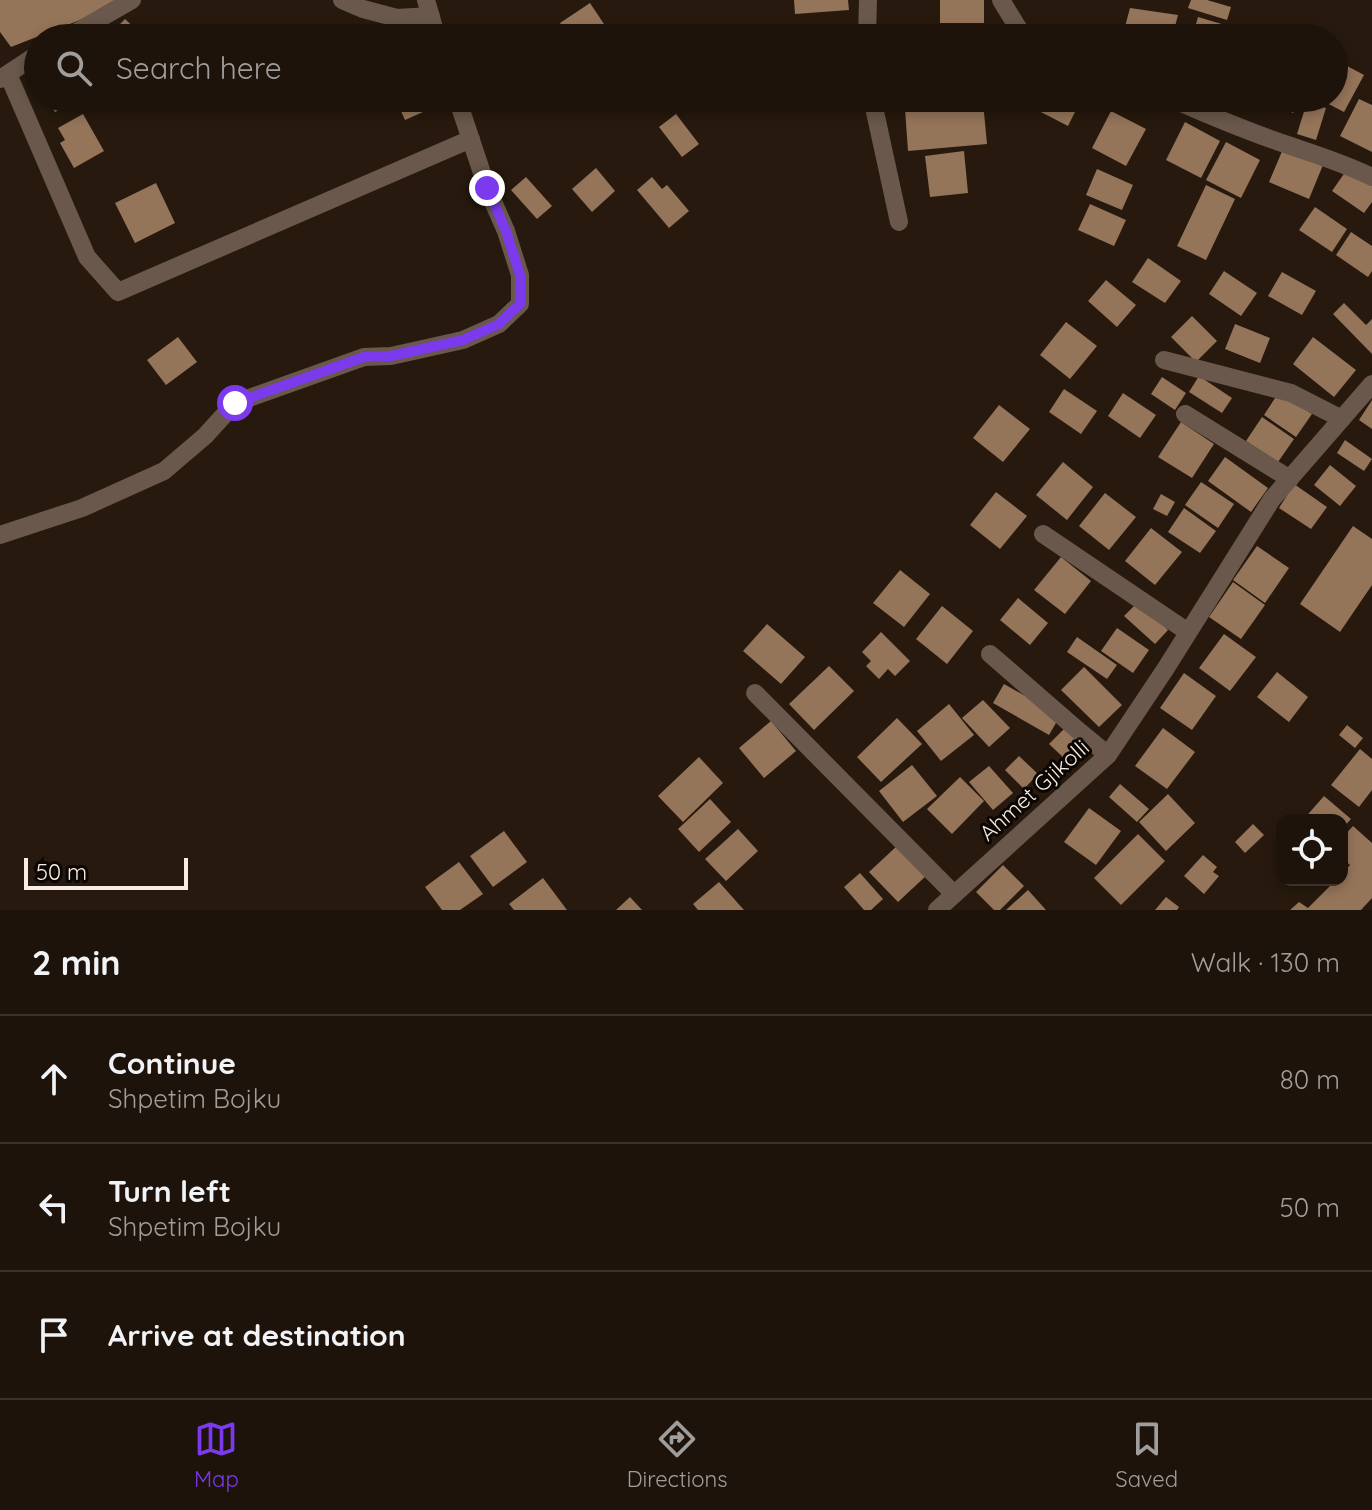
<!DOCTYPE html>
<meta charset="utf-8">
<style>
:root{--surface:#1d130a;--page:#251c13;--text:#f1f3f6;--muted:#a09e9c;--line:#3b322b;--accent:#7c3aed}
body{margin:0;font-family:Quicksand,sans-serif;background:var(--page);color:var(--text)}
.controls{position:absolute;right:24px;bottom:24px;display:grid;overflow:hidden;border-radius:16px;box-shadow:0 4px 12px #0003}
.controls button{width:72px;height:72px;display:grid;place-items:center;padding:0;border:0;border-bottom:2px solid var(--line);background:var(--surface);color:var(--text);font:40px sans-serif}
.scale{position:absolute;left:24px;bottom:20px;width:164px;box-sizing:border-box;padding-left:8px;border:4px solid #f7ede5;border-top:0;font-size:22px;line-height:28px;white-space:nowrap;color:#f7ede5;-webkit-text-stroke:6px #0b0603;paint-order:stroke}
.stop{position:absolute;width:24px;height:24px;margin:-18px;border:6px solid #7c3aed;border-radius:50%;background:#fff}
.stop.end{background:#7c3aed;border-color:#fff;box-shadow:0 2px 8px #0008}
.list{margin:0;padding:0;list-style:none}
h2{display:flex;justify-content:space-between;align-items:center;height:104px;margin:0;padding:0 32px;font-size:34px}
h2 small{font-size:26px;font-weight:400;color:var(--muted)}
.list li{display:grid;grid-template-columns:52px 1fr auto;gap:24px;align-items:center;box-sizing:border-box;height:128px;padding:0 32px;border-top:2px solid var(--line)}
.list b{display:block;font-size:30px;white-space:nowrap}
.list p{margin:0;font-size:26px;white-space:nowrap;color:var(--muted)}
.list em{font-size:26px;font-style:normal;color:var(--muted)}
.icon{flex:none;width:44px;height:44px;fill:none;stroke:currentColor;stroke-width:2;stroke-linecap:round;stroke-linejoin:round}
.map{position:relative;flex:none;width:1372px;height:910px;overflow:hidden}
.search{position:absolute;background:var(--surface);box-shadow:0 4px 12px #0003;left:24px;right:24px;top:24px;height:88px;display:flex;align-items:center;gap:20px;box-sizing:border-box;padding:0 28px;border-radius:44px;color:var(--muted);font-size:30px}
.sheet{height:488px;background:var(--surface)}
nav{display:flex;justify-content:space-around;align-items:center;box-sizing:border-box;height:112px;border-top:2px solid var(--line);background:var(--surface);font-size:22px;color:var(--muted)}
nav a{display:grid;justify-items:center;gap:4px}
nav .on{color:var(--accent)}
.map>svg:first-child{display:block}
.building{fill:#95755a}
.lines{fill:none;stroke-linecap:round;stroke-linejoin:round}
.street{stroke:#69584b;stroke-width:18}
.route{stroke:#7c3aed;stroke-width:10}
.labels{text-anchor:middle;stroke-width:6;stroke-linejoin:round;paint-order:stroke}
.street-label{font-size:22px;fill:#f7ede5;stroke:#0b0603}
</style>
<div class="map">
<svg width="1372" height="910" viewBox="0 0 1372 910">
<rect width="100%" height="100%" fill="#27190d"/>
<path class="building" d="M 0,0 L 131,0 L 11,47 L 0,32 Z
M 794,0 L 848,0 L 849,10 L 795,14 Z
M 940,0 L 984,0 L 984,23 L 940,23 Z
M 1191,0 L 1207,0 L 1231,7 L 1227,20 L 1188,8 Z
M 590,3 L 610,33 L 603,38 L 570,38 L 560,23 Z
M 1130,8 L 1178,15 L 1172,38 L 1122,38 Z
M 1198,17 L 1225,25 L 1221,38 L 1192,38 Z
M 125,19 L 140,33 L 134,38 L 123,38 L 115,29 Z
M 1334,59 L 1364,75 L 1344,112 L 1317,98 L 1334,98 Z
M 48,98 L 84,98 L 55,112 Z
M 395,98 L 428,98 L 432,108 L 405,120 Z
M 1038,98 L 1082,98 L 1068,126 L 1033,108 Z
M 1264,98 L 1301,98 L 1293,113 Z
M 1359,99 L 1372,105 L 1372,152 L 1340,136 Z
M 983,102 L 987,144 L 908,151 L 905,109 Z
M 1307,102 L 1326,108 L 1316,140 L 1297,134 Z
M 1111,111 L 1146,129 L 1126,166 L 1092,148 Z
M 83,114 L 104,151 L 74,168 L 60,143 L 65,140 L 58,128 Z
M 676,114 L 699,144 L 682,157 L 659,127 Z
M 1185,122 L 1220,141 L 1201,178 L 1166,160 Z
M 1226,142 L 1260,160 L 1241,198 L 1206,180 Z
M 1283,149 L 1323,165 L 1309,199 L 1269,182 Z
M 964,151 L 968,193 L 930,197 L 925,156 Z
M 596,168 L 615,191 L 592,212 L 572,189 Z
M 1348,168 L 1372,185 L 1372,202 L 1364,213 L 1332,191 Z
M 1097,169 L 1133,185 L 1122,210 L 1086,195 Z
M 526,177 L 552,206 L 537,219 L 511,190 Z
M 652,177 L 662,189 L 667,185 L 689,211 L 669,228 L 637,190 Z
M 156,183 L 175,223 L 135,243 L 115,203 Z
M 1206,185 L 1235,199 L 1206,260 L 1177,246 Z
M 1090,204 L 1126,220 L 1114,246 L 1078,230 Z
M 1315,207 L 1347,229 L 1332,252 L 1299,230 Z
M 1351,232 L 1372,246 L 1372,271 L 1368,277 L 1336,255 Z
M 1148,258 L 1181,281 L 1165,303 L 1132,282 Z
M 1224,271 L 1257,293 L 1241,316 L 1209,294 Z
M 1282,272 L 1316,291 L 1302,315 L 1268,296 Z
M 1106,280 L 1136,305 L 1117,327 L 1088,301 Z
M 1344,303 L 1366,325 L 1372,319 L 1372,354 L 1333,314 Z
M 1192,316 L 1217,341 L 1196,362 L 1171,337 Z
M 1066,322 L 1097,346 L 1070,379 L 1040,355 Z
M 1235,324 L 1270,338 L 1260,363 L 1225,349 Z
M 178,337 L 197,362 L 166,385 L 147,360 Z
M 1313,337 L 1356,370 L 1334,397 L 1293,364 Z
M 1199,376 L 1232,398 L 1222,413 L 1189,392 Z
M 1162,377 L 1186,393 L 1175,410 L 1151,394 Z
M 1064,389 L 1097,411 L 1081,434 L 1049,412 Z
M 1279,392 L 1312,414 L 1296,437 L 1264,415 Z
M 1123,393 L 1156,415 L 1140,438 L 1108,416 Z
M 1372,400 L 1372,429 L 1359,420 Z
M 999,405 L 1030,429 L 1003,462 L 973,438 Z
M 1262,417 L 1294,439 L 1278,462 L 1246,441 Z
M 1181,422 L 1214,444 L 1192,478 L 1158,457 Z
M 1345,440 L 1372,459 L 1364,471 L 1337,453 Z
M 1225,457 L 1268,488 L 1251,512 L 1208,481 Z
M 1063,462 L 1093,487 L 1067,520 L 1036,495 Z
M 1330,465 L 1356,486 L 1340,506 L 1314,485 Z
M 1201,482 L 1234,504 L 1218,528 L 1185,505 Z
M 1294,484 L 1327,507 L 1311,529 L 1279,508 Z
M 996,492 L 1027,516 L 1000,549 L 970,525 Z
M 1105,493 L 1136,517 L 1109,550 L 1079,526 Z
M 1161,494 L 1175,502 L 1167,516 L 1153,509 Z
M 1184,508 L 1216,531 L 1200,553 L 1168,532 Z
M 1353,526 L 1372,539 L 1372,585 L 1340,632 L 1300,604 Z
M 1151,528 L 1182,552 L 1155,585 L 1125,561 Z
M 1257,546 L 1289,568 L 1265,603 L 1233,580 Z
M 1061,557 L 1091,581 L 1065,614 L 1034,590 Z
M 900,570 L 930,594 L 904,627 L 873,603 Z
M 1233,582 L 1265,605 L 1241,639 L 1209,617 Z
M 1018,598 L 1048,623 L 1030,645 L 1000,620 Z
M 1139,601 L 1168,630 L 1155,644 L 1124,616 Z
M 942,606 L 973,631 L 947,664 L 916,639 Z
M 767,624 L 805,657 L 781,684 L 743,651 Z
M 1117,628 L 1149,650 L 1133,673 L 1101,651 Z
M 881,632 L 910,661 L 895,676 L 888,669 L 879,679 L 866,666 L 871,661 L 862,652 Z
M 1224,634 L 1256,657 L 1230,691 L 1199,668 Z
M 1077,637 L 1117,665 L 1107,679 L 1067,652 Z
M 829,666 L 854,691 L 814,730 L 789,704 Z
M 1084,667 L 1122,705 L 1099,727 L 1061,690 Z
M 1277,672 L 1308,697 L 1289,722 L 1257,697 Z
M 1184,673 L 1216,696 L 1192,730 L 1160,708 Z
M 1004,684 L 1060,716 L 1049,735 L 993,703 Z
M 983,700 L 1010,728 L 989,747 L 962,718 Z
M 949,704 L 974,735 L 941,761 L 917,731 Z
M 897,718 L 922,744 L 881,782 L 857,757 Z
M 771,721 L 796,751 L 764,778 L 739,748 Z
M 1347,725 L 1363,738 L 1355,748 L 1339,735 Z
M 1067,726 L 1084,742 L 1066,760 L 1049,744 Z
M 1163,728 L 1195,752 L 1167,789 L 1135,766 Z
M 1360,749 L 1372,759 L 1372,790 L 1359,807 L 1331,785 Z
M 1019,756 L 1038,774 L 1024,789 L 1005,770 Z
M 699,757 L 723,783 L 683,822 L 658,796 Z
M 912,765 L 937,796 L 903,822 L 879,791 Z
M 989,766 L 1013,793 L 993,810 L 969,782 Z
M 960,777 L 984,801 L 952,834 L 927,809 Z
M 1120,784 L 1149,809 L 1137,822 L 1109,797 Z
M 1168,794 L 1195,823 L 1166,851 L 1139,822 Z
M 1324,796 L 1351,819 L 1342,829 L 1342,820 L 1303,820 Z
M 710,799 L 731,822 L 699,852 L 678,829 Z
M 1089,808 L 1121,831 L 1096,865 L 1064,842 Z
M 1253,824 L 1264,835 L 1245,853 L 1235,842 Z
M 1353,826 L 1372,843 L 1372,898 L 1361,910 L 1290,910 L 1299,902 L 1308,908 L 1336,880 L 1342,880 L 1342,874 L 1350,865 L 1342,858 L 1342,838 Z
M 738,829 L 758,851 L 726,881 L 705,859 Z
M 504,831 L 527,862 L 493,887 L 470,856 Z
M 1138,834 L 1165,861 L 1121,905 L 1094,878 Z
M 898,845 L 927,875 L 898,902 L 869,872 Z
M 1203,855 L 1217,867 L 1213,872 L 1219,876 L 1204,894 L 1184,876 Z
M 459,862 L 483,894 L 460,910 L 442,910 L 425,887 Z
M 1003,865 L 1024,886 L 1000,910 L 994,910 L 976,892 Z
M 860,873 L 883,899 L 871,910 L 864,910 L 844,887 Z
M 543,878 L 567,910 L 514,910 L 509,904 Z
M 719,882 L 744,910 L 698,910 L 693,904 Z
M 1028,890 L 1046,910 L 1006,910 Z
M 630,897 L 642,910 L 616,910 Z
M 1166,897 L 1179,907 L 1177,910 L 1155,910 Z"/>
<g class="lines">
<path class="street" d="M 342,0 L 363,9 L 397,18 L 431,16
M 426,0 L 437,38
M 1001,0 L 1018,28 L 1027,38
M 66,38 L 132,0
M 867,38 L 868,0
M 8,74 L 87,257 L 118,292 L 471,139
M 0,79 L 38,54
M 872,98 L 899,222
M 1170,98 C 1206,114 1242,129 1279,142 C 1311,153 1342,162 1372,177
M 1164,360 L 1291,393 L 1342,419
M 1185,414 L 1290,479
M 1043,534 L 1188,632
M 0,535 L 82,508 L 164,471 L 205,436 L 235,403 L 364,357 L 391,356 L 463,340 L 499,324 L 520,304 L 520,275 L 506,231 L 487,188 L 457,98
M 990,654 L 1080,732 L 1108,755
M 755,693 L 954,894
M 937,910 L 1108,755 L 1166,668 L 1272,499 L 1372,384"/>
</g>
<g class="lines">
<path class="route" d="M 235,403 L 364,357 L 391,356 L 463,340 L 499,324 L 520,304 L 520,275 L 506,231 L 487,188"/>
</g>
<g class="labels">
<g class="street-label">
<text transform="translate(1034 790) rotate(-42)" y="8">Ahmet Gjikolli</text>
</g>
</g>
</svg>
<div class="controls">
<button><svg class="icon" aria-label="locate" viewBox="0 0 24 24"><circle cx="12" cy="12" r="6"/><path d="M12 2v4M12 18v4M2 12h4M18 12h4"/></svg></button>
</div>
<div class="scale">50 m</div>
<div class="stop" style="left:235px;top:403px"></div>
<div class="stop end" style="left:487px;top:188px"></div>
<div class="search"><svg class="icon" aria-label="search" viewBox="0 0 24 24"><circle cx="10" cy="10" r="6"/><path d="M15 15l6 6"/></svg>Search here</div>
</div>
<section class="sheet">
<h2>2 min<small>Walk · 130 m</small></h2>
<ul class="list">
<li><svg class="icon" aria-label="ahead" viewBox="0 0 24 24"><path d="M12 20V5M6 11l6-6 6 6"/></svg><div><b>Continue</b><p>Shpetim Bojku</p></div><em>80 m</em></li>
<li><svg class="icon" aria-label="left" viewBox="0 0 24 24"><path d="M17 20v-9H6M10 6l-5 5 5 5"/></svg><div><b>Turn left</b><p>Shpetim Bojku</p></div><em>50 m</em></li>
<li><svg class="icon" aria-label="arrive" viewBox="0 0 24 24"><path d="M6 21V4h12l-3 4 3 4H6"/></svg><div><b>Arrive at destination</b></div></li>
</ul>
</section>
<nav>
<a class="on"><svg class="icon" aria-label="map" viewBox="0 0 24 24"><path d="M3 6l6-2 6 2 6-2v14l-6 2-6-2-6 2zM9 4v14M15 6v14"/></svg>Map</a>
<a><svg class="icon" aria-label="directions" viewBox="0 0 24 24"><path d="M12 3l9 9-9 9-9-9zM9 14v-3h6M13 9l2 2-2 2"/></svg>Directions</a>
<a><svg class="icon" aria-label="saved" viewBox="0 0 24 24"><path d="M7 4h10v16l-5-4-5 4z"/></svg>Saved</a>
</nav>
